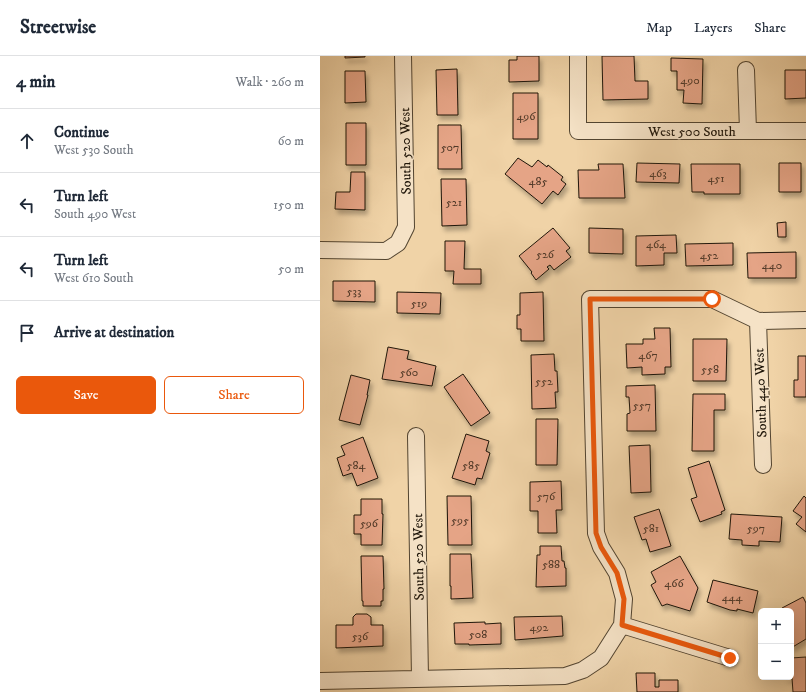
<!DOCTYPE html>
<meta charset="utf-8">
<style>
:root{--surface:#fff;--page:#f6f6f7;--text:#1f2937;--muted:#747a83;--line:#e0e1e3;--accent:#ea580c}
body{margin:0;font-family:"IM FELL DW Pica",serif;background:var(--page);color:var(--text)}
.controls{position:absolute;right:12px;bottom:12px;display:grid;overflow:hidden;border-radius:6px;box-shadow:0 4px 16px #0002}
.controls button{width:36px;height:36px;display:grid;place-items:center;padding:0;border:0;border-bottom:1px solid var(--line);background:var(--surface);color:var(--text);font:20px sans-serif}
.stop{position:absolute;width:12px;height:12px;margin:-9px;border:3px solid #ea580c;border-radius:50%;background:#fff}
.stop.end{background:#ea580c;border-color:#fff;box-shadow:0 1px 4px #0008}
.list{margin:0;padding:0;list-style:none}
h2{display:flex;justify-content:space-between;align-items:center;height:52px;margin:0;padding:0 16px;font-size:17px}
h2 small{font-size:13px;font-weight:400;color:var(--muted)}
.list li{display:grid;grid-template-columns:26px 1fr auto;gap:12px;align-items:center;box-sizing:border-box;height:64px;padding:0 16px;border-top:1px solid var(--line)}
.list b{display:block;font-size:15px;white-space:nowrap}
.list p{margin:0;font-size:13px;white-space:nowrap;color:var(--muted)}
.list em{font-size:13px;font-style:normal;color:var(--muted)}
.actions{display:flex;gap:8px;padding:12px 16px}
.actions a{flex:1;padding:9px 0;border:1px solid var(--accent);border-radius:6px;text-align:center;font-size:14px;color:var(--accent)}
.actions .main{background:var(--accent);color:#fff}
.icon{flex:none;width:22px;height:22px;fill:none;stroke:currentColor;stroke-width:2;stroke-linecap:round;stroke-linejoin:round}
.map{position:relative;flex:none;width:486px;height:636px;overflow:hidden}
header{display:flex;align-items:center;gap:24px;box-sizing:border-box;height:56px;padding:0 20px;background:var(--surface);border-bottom:1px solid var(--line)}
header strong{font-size:19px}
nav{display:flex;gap:22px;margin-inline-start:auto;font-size:14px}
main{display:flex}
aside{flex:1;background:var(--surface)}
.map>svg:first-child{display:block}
.building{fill:#e5a486;stroke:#1e1509;filter:url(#shadow)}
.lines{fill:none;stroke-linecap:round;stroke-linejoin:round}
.street-casing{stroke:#524430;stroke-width:18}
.street{stroke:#f5e2c6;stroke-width:16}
.route{stroke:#ea580c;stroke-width:5}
.labels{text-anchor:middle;stroke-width:3;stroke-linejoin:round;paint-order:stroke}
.number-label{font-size:12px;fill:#503928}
.street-label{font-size:14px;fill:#1e1509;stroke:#f5e2c6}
</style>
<header>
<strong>Streetwise</strong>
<nav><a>Map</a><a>Layers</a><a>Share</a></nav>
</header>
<main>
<aside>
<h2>4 min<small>Walk · 260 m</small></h2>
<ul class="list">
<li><svg class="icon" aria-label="ahead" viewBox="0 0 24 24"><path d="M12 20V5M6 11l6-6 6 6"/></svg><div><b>Continue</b><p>West 530 South</p></div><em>60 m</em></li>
<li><svg class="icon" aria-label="left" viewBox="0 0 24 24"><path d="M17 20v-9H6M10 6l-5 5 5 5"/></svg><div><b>Turn left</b><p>South 490 West</p></div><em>150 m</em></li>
<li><svg class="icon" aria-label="left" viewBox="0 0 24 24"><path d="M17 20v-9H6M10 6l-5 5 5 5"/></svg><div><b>Turn left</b><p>West 610 South</p></div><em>50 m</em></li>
<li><svg class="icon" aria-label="arrive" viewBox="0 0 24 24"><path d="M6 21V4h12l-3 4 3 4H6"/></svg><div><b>Arrive at destination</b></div></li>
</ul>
<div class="actions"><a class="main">Save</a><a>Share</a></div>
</aside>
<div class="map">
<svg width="486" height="636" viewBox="0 0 486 636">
<defs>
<filter id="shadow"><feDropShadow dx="2.5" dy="4.5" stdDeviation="2" flood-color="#0004"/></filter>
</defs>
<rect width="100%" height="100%" fill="#f0d3a7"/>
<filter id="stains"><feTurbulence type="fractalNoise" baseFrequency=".005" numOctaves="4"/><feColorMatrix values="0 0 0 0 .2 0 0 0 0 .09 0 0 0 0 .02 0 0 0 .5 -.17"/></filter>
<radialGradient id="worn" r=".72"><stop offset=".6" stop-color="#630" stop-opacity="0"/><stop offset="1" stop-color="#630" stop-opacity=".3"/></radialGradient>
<path class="building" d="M 25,0 L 45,0 L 45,1 L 25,2 Z
M 197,0 L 219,0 L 219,25 L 189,26 L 189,4 L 197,4 Z
M 282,0 L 314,0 L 315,25 L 328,25 L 328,43 L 283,44 Z
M 351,2 L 383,3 L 382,48 L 363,47 L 364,34 L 357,34 L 357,15 L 351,15 Z
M 137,13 L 138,59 L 117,59 L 116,14 Z
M 465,14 L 486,14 L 486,42 L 465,43 Z
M 25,15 L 45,15 L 46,46 L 25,47 Z
M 193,37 L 218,37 L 218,83 L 193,83 Z
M 26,67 L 46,67 L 46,109 L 26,109 Z
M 118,69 L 141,69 L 142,113 L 118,113 Z
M 198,102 L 212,111 L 218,104 L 227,111 L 228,109 L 243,121 L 241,124 L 246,128 L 238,139 L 233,135 L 222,148 L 185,118 Z
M 317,107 L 360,108 L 359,127 L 316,126 Z
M 459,107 L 481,107 L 481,136 L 459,136 Z
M 278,108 L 303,108 L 305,142 L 259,142 L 258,114 L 279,114 Z
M 371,108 L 420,108 L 420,138 L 384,138 L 384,136 L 372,136 Z
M 31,116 L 45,116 L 45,154 L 15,153 L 16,136 L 30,136 Z
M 121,123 L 146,123 L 147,169 L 122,170 Z
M 466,166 L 466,181 L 458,181 L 457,167 Z
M 233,172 L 250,192 L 246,195 L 251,201 L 234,214 L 230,209 L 227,211 L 229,213 L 216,224 L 211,217 L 212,216 L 199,200 Z
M 269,172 L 303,173 L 303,198 L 269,197 Z
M 356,179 L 357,197 L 344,197 L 344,209 L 316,210 L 316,180 Z
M 125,185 L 145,185 L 144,213 L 161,213 L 161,228 L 133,228 L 134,215 L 125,215 Z
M 413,187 L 413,209 L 366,210 L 365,188 Z
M 476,196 L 476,222 L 428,222 L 427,197 Z
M 13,225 L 55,225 L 55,246 L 13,245 Z
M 77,236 L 121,237 L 120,258 L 77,257 Z
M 223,236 L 224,285 L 201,285 L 201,273 L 197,273 L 197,259 L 200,259 L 200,237 Z
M 334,272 L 350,272 L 351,311 L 345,311 L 345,318 L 322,319 L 322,311 L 307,312 L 306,288 L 323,288 L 323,283 L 335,283 Z
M 373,283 L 407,283 L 406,325 L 373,325 Z
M 68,291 L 89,295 L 87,303 L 116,310 L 112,330 L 62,323 Z
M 234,298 L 235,315 L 237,315 L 238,336 L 235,336 L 236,352 L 212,353 L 211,299 Z
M 478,300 L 486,300 L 486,341 L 474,341 L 474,324 L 478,324 Z
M 143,318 L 170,357 L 151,370 L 124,331 Z
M 31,319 L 50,324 L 47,339 L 48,339 L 40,369 L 19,364 Z
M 335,329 L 336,375 L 307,375 L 307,358 L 310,357 L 309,341 L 306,341 L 306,330 Z
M 373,338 L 405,338 L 405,354 L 394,354 L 394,395 L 372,395 Z
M 216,363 L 238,363 L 237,409 L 216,409 Z
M 146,378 L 169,385 L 166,395 L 170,397 L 162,423 L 157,422 L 155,429 L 132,422 Z
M 43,381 L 58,422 L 37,430 L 32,417 L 23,420 L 17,402 L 25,399 L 21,390 Z
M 330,389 L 331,436 L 311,437 L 309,390 Z
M 389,405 L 405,454 L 401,456 L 402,458 L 380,466 L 371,443 L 377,441 L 368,412 Z
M 241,425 L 242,454 L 236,454 L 237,477 L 218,477 L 218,455 L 210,455 L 210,426 Z
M 127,440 L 151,440 L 152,489 L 128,489 Z
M 484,440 L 486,442 L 486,476 L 476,468 L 482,461 L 473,455 Z
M 41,443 L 62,443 L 62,458 L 63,458 L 62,489 L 41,489 L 41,478 L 34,478 L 34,459 L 41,459 Z
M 339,453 L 351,490 L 330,496 L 326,483 L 322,484 L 314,461 Z
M 411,458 L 462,461 L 460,486 L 439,485 L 439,490 L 422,489 L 422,484 L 409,483 Z
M 220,490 L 241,490 L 242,505 L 244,505 L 245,512 L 246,512 L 246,530 L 216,531 L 217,499 L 220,499 Z
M 130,498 L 151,498 L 153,542 L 131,543 L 131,530 L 130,530 Z
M 41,500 L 63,500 L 64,533 L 63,533 L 63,545 L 61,545 L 61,550 L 43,550 L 43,545 L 42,545 Z
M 360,500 L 378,532 L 370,555 L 347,548 L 342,550 L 331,529 L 336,526 L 331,516 Z
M 393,524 L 438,535 L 433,557 L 417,553 L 417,555 L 410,554 L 387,546 Z
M 483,541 L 486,547 L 486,583 L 471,592 L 471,571 L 473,570 L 471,567 L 471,555 L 464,555 L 462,552 Z
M 36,558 L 47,558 L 51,561 L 51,569 L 63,569 L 63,590 L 16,592 L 16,569 L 33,569 L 33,561 Z
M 242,560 L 243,580 L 195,584 L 194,561 Z
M 165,566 L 165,568 L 181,567 L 181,588 L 149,589 L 149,588 L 135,588 L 134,567 Z
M 486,601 L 486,636 L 473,636 L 472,622 L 465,622 L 465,621 L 471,621 L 471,602 Z
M 316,617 L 335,617 L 335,631 L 339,631 L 339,624 L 358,624 L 358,636 L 317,636 Z"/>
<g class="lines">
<defs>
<path id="street" d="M 258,0 L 258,75 L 486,75
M 426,14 L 428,75
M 0,194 L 66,195 L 78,187 L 86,171 L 83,0
M 438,265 L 443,409
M 96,380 L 100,622
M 302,569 L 410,602
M 0,625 L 245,620 L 263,614 L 281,602 L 302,569 L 304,543 L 297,517 L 281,491 L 276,477 L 270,243 L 392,243 L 438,265 L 486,264"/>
</defs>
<use href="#street" class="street-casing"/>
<use href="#street" class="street"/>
</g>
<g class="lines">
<path class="route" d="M 392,243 L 270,243 L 276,477 L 281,491 L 297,517 L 304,543 L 302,569 L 410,602"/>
</g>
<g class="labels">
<g class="number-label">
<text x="370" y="28">490</text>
<text x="206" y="64">496</text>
<text x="130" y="95">507</text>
<text x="338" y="121">463</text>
<text x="396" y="126">451</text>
<text x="218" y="129">485</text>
<text x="134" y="150">521</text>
<text x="336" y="192">464</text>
<text x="225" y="202">526</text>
<text x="389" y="203">452</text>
<text x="452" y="213">440</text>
<text x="34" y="239">533</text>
<text x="99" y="251">519</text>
<text x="328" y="303">467</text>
<text x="390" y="317">558</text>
<text x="89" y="320">560</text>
<text x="224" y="329">552</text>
<text x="322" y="353">557</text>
<text x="36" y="413">584</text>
<text x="151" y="413">585</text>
<text x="226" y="444">576</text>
<text x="140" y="468">595</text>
<text x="49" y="471">596</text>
<text x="331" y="476">581</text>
<text x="436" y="476">597</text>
<text x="231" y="512">588</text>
<text x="354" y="531">466</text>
<text x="412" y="545">444</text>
<text x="219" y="575">492</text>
<text x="158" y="582">508</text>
<text x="40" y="584">536</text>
</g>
<g class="street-label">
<text x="372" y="80">West 500 South</text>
<text transform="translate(85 95) rotate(-91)" y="5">South 520 West</text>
<text transform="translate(440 337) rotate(-92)" y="5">South 440 West</text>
<text transform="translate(98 501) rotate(-91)" y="5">South 520 West</text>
</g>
</g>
<rect width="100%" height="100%" filter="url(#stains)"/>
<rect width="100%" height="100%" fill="url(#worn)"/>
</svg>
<div class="controls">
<button>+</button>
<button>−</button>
</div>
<div class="stop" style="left:392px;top:243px"></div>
<div class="stop end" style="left:410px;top:602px"></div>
</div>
</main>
